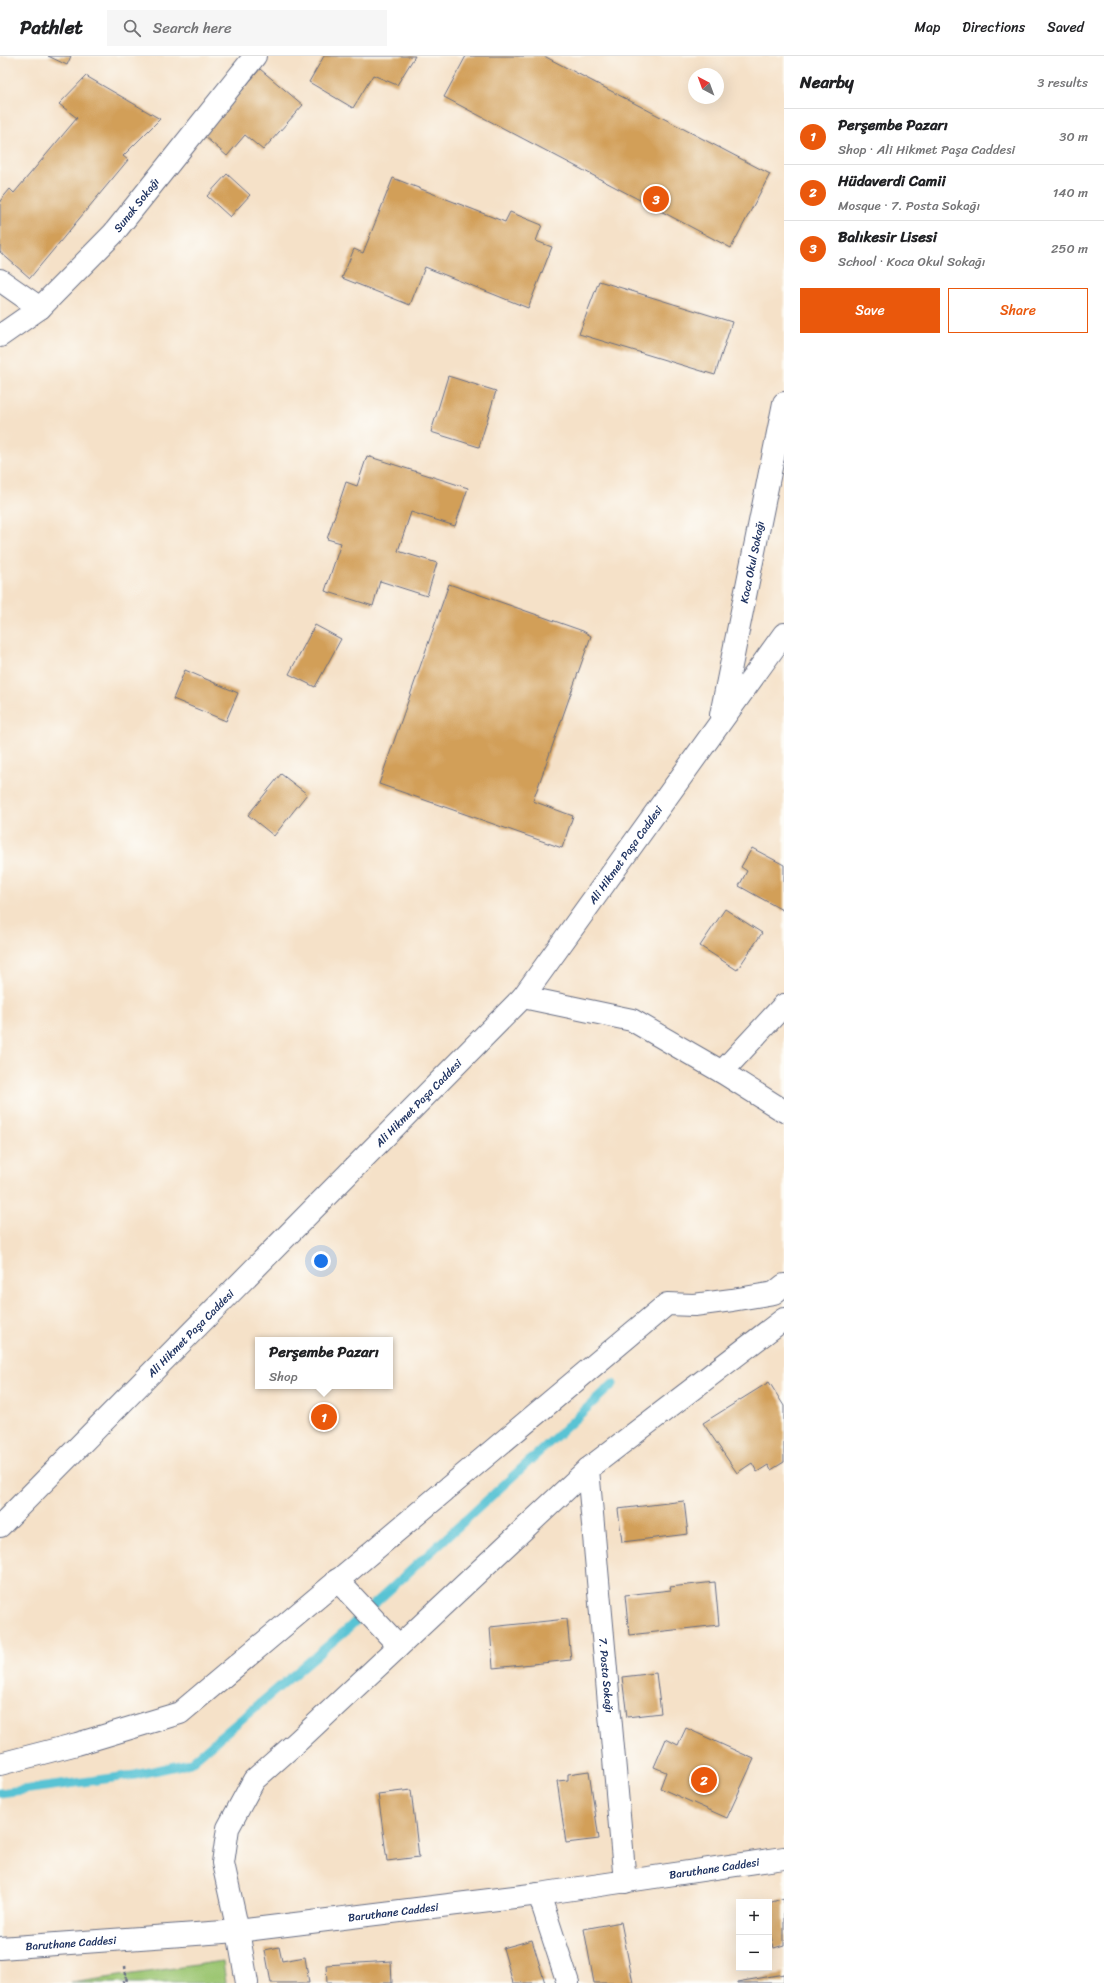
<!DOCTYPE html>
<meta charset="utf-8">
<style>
:root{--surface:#fff;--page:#f6f6f6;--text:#202124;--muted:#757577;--line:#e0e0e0;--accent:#ea580c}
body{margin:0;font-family:Sriracha,sans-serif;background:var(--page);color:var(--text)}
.controls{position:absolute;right:12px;bottom:12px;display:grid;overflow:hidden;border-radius:0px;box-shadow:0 4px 16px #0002}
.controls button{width:36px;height:36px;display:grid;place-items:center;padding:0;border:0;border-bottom:1px solid var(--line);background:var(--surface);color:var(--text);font:20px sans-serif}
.compass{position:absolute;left:688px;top:12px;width:36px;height:36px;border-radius:50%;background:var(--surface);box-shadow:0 4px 16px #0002;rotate:319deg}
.you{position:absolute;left:321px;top:1205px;width:14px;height:14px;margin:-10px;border:3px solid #fff;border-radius:50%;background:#1a73e8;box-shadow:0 0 0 6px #1a73e833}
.badge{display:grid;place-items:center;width:26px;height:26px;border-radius:50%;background:var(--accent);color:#fff;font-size:13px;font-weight:700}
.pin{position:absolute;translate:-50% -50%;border:2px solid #fff;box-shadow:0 1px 4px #0006}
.popup{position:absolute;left:255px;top:1281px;width:138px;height:52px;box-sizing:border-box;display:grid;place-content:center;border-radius:0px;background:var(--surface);filter:drop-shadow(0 1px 3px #0005);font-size:13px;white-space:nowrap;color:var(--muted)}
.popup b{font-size:15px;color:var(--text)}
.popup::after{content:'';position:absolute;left:50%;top:100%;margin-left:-8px;border:8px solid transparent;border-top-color:var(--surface)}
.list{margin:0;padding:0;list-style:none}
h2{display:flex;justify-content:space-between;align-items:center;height:52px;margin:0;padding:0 16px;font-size:17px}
h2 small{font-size:13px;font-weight:400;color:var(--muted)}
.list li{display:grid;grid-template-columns:26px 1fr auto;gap:12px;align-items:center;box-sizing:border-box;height:56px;padding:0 16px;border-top:1px solid var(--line)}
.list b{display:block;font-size:15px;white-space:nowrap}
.list p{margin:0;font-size:13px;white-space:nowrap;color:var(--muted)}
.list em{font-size:13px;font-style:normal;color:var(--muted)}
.actions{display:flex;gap:8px;padding:12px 16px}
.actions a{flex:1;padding:9px 0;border:1px solid var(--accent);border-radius:0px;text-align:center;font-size:14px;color:var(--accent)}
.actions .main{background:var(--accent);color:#fff}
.icon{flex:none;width:22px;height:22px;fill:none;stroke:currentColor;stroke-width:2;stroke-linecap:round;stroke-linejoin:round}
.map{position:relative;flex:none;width:784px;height:1927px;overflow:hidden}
header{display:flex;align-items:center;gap:24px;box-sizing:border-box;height:56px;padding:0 20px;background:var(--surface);border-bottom:1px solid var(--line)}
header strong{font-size:19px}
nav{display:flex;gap:22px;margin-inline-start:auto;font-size:14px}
.search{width:280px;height:36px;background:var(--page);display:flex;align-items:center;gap:10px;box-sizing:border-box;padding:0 14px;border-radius:0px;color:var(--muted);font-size:15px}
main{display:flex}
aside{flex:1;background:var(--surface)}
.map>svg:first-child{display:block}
.green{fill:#9cc672;stroke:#5c7a68}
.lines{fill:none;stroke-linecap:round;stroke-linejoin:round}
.stream{stroke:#58c3d4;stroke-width:9}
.building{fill:#d29f58}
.street-casing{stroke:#676d83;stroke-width:24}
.path{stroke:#676d83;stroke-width:2.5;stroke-dasharray:3 3;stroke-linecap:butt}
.street{stroke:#fff;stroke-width:22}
.labels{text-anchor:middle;stroke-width:4;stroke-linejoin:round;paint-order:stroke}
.street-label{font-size:11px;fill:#1b2f5e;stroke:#fdfcf7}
</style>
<header>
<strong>Pathlet</strong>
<div class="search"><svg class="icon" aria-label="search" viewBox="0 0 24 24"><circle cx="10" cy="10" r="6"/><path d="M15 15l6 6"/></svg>Search here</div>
<nav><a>Map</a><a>Directions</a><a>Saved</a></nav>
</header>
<main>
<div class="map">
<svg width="784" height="1927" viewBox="0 0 784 1927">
<rect width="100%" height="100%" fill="#fdfcf7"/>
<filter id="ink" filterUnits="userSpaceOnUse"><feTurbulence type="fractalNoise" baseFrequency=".025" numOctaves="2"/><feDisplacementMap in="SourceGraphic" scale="8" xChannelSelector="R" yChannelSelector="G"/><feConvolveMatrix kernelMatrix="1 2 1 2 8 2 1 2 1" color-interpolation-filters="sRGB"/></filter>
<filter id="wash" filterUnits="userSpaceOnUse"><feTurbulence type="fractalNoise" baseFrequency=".012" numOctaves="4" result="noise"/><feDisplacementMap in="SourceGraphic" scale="16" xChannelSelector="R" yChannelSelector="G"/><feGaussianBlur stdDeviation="0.9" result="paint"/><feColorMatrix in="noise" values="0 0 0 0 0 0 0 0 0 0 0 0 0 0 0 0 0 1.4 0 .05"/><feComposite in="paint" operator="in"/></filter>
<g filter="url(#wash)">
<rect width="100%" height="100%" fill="#f5e1c8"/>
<path class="green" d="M 223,1905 L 226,1927 L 71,1927 Z"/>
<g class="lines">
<path class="stream" d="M 0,1737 L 135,1719 L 190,1707 L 345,1575 L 613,1328"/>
</g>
<g id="blocks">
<path class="building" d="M 48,0 L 71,0 L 67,9 Z
M 324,0 L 415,0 L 397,29 L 373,19 L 353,52 L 309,26 Z
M 466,0 L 544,0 L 770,118 L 731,192 L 444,41 Z
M 260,13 L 303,49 L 263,94 L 245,79 L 227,100 L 204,80 Z
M 86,20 L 160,63 L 123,100 L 128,104 L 30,222 L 0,196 L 0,145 L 10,133 L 14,137 L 77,62 L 59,48 Z
M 227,118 L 250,139 L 230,161 L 207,140 Z
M 393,122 L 505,166 L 510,156 L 542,169 L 536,185 L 552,191 L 528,252 L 425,211 L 410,249 L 342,222 L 354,193 L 363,197 Z
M 599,225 L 732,266 L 715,319 L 579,278 Z
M 448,320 L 496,335 L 479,391 L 431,376 Z
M 367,400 L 468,432 L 455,470 L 411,456 L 398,495 L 437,507 L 427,540 L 380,525 L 373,550 L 325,535 L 341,487 L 327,483 L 346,426 L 357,430 Z
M 449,528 L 583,575 L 591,580 L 533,745 L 573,760 L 562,792 L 379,728 Z
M 315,569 L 341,583 L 315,631 L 289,618 Z
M 185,614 L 238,637 L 226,665 L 173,643 Z
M 281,718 L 307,738 L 274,780 L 248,759 Z
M 752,792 L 784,809 L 784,855 L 739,830 L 747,815 L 741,811 Z
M 725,853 L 762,877 L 737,914 L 700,890 Z
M 769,1326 L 784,1350 L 784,1406 L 771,1414 L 768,1409 L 757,1416 L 752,1407 L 737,1417 L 703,1367 Z
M 684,1445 L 688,1478 L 622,1486 L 618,1453 Z
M 715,1526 L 719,1569 L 629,1579 L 625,1539 L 671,1534 L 670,1531 Z
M 567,1563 L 571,1604 L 493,1612 L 490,1571 Z
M 656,1617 L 661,1657 L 627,1661 L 622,1621 Z
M 686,1672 L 754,1703 L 727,1762 L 660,1732 L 666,1716 L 654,1711 L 666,1683 L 678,1689 Z
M 589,1715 L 599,1783 L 566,1787 L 557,1725 L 568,1724 L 568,1718 Z
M 411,1734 L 419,1801 L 387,1805 L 378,1738 Z
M 784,1842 L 784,1889 L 774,1892 L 769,1873 L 769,1847 Z
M 621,1866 L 633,1927 L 594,1927 L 584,1873 Z
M 532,1884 L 545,1927 L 513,1927 L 503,1892 Z
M 279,1891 L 282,1905 L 305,1901 L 309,1927 L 271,1927 L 265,1894 Z
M 391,1905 L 392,1927 L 327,1927 L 326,1909 Z
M 784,1918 L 784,1927 L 737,1927 L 737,1926 Z"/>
</g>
</g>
<g filter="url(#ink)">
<use href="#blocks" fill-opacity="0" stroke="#676d83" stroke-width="1"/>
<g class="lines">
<defs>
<g id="street">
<path d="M 0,224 L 40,252"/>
<path id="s1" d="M 0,280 L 40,252 L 113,178 L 255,0"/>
<path id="s2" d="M 721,659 L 784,347"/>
<path d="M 523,941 L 632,964 L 722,1016 L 784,1055"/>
<path d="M 722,1016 L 784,949"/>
<path id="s3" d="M 588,1413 L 625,1826"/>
<path id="s4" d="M 0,1470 L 523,941 L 784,578"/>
<path d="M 337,1524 L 399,1590"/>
<path d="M 0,1708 L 77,1688 L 180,1657 L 667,1248 L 694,1249 L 732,1244 L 774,1237 L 784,1229"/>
<path d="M 539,1838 L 568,1927"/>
<path id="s5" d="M 0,1892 L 238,1875 L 539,1838 L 784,1802"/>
<path d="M 247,1927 L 238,1875 L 223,1807 L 228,1772 L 254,1724 L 298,1685 L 588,1413 L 784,1263"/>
</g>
</defs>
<use href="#street" class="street-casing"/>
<path class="path" d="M 125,1910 L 127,1927
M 123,1927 L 126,1920"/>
<use href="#street" class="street"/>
</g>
</g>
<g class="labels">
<g class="street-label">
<text dy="4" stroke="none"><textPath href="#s1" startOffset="190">Sunak Sokağı</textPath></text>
<text dy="4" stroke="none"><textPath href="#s2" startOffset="156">Koca Okul Sokağı</textPath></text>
<text dy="4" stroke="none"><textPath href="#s4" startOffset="919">Ali Hikmet Paşa Caddesi</textPath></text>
<text dy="4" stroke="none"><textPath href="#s4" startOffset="595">Ali Hikmet Paşa Caddesi</textPath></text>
<text dy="4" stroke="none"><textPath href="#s4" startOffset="271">Ali Hikmet Paşa Caddesi</textPath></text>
<text dy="4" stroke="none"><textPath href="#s3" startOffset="207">7. Posta Sokağı</textPath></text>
<text dy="4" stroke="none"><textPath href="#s5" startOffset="719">Baruthane Caddesi</textPath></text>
<text dy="4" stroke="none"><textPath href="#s5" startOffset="395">Baruthane Caddesi</textPath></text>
<text dy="4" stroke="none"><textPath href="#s5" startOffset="71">Baruthane Caddesi</textPath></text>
</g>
</g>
</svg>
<div class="controls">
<button>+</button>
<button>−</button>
</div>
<svg class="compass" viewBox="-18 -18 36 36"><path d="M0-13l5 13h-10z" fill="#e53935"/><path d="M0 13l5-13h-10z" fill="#757577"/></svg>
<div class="you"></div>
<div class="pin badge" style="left:324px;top:1361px">1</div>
<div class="popup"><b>Perşembe Pazarı</b>Shop</div>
<div class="pin badge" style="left:704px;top:1724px">2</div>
<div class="pin badge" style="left:656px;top:143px">3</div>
</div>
<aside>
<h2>Nearby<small>3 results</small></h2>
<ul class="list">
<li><span class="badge">1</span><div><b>Perşembe Pazarı</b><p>Shop · Ali Hikmet Paşa Caddesi</p></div><em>30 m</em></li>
<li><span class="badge">2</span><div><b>Hüdaverdi Camii</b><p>Mosque · 7. Posta Sokağı</p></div><em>140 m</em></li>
<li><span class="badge">3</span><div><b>Balıkesir Lisesi</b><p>School · Koca Okul Sokağı</p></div><em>250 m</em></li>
</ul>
<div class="actions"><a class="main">Save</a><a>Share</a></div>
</aside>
</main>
